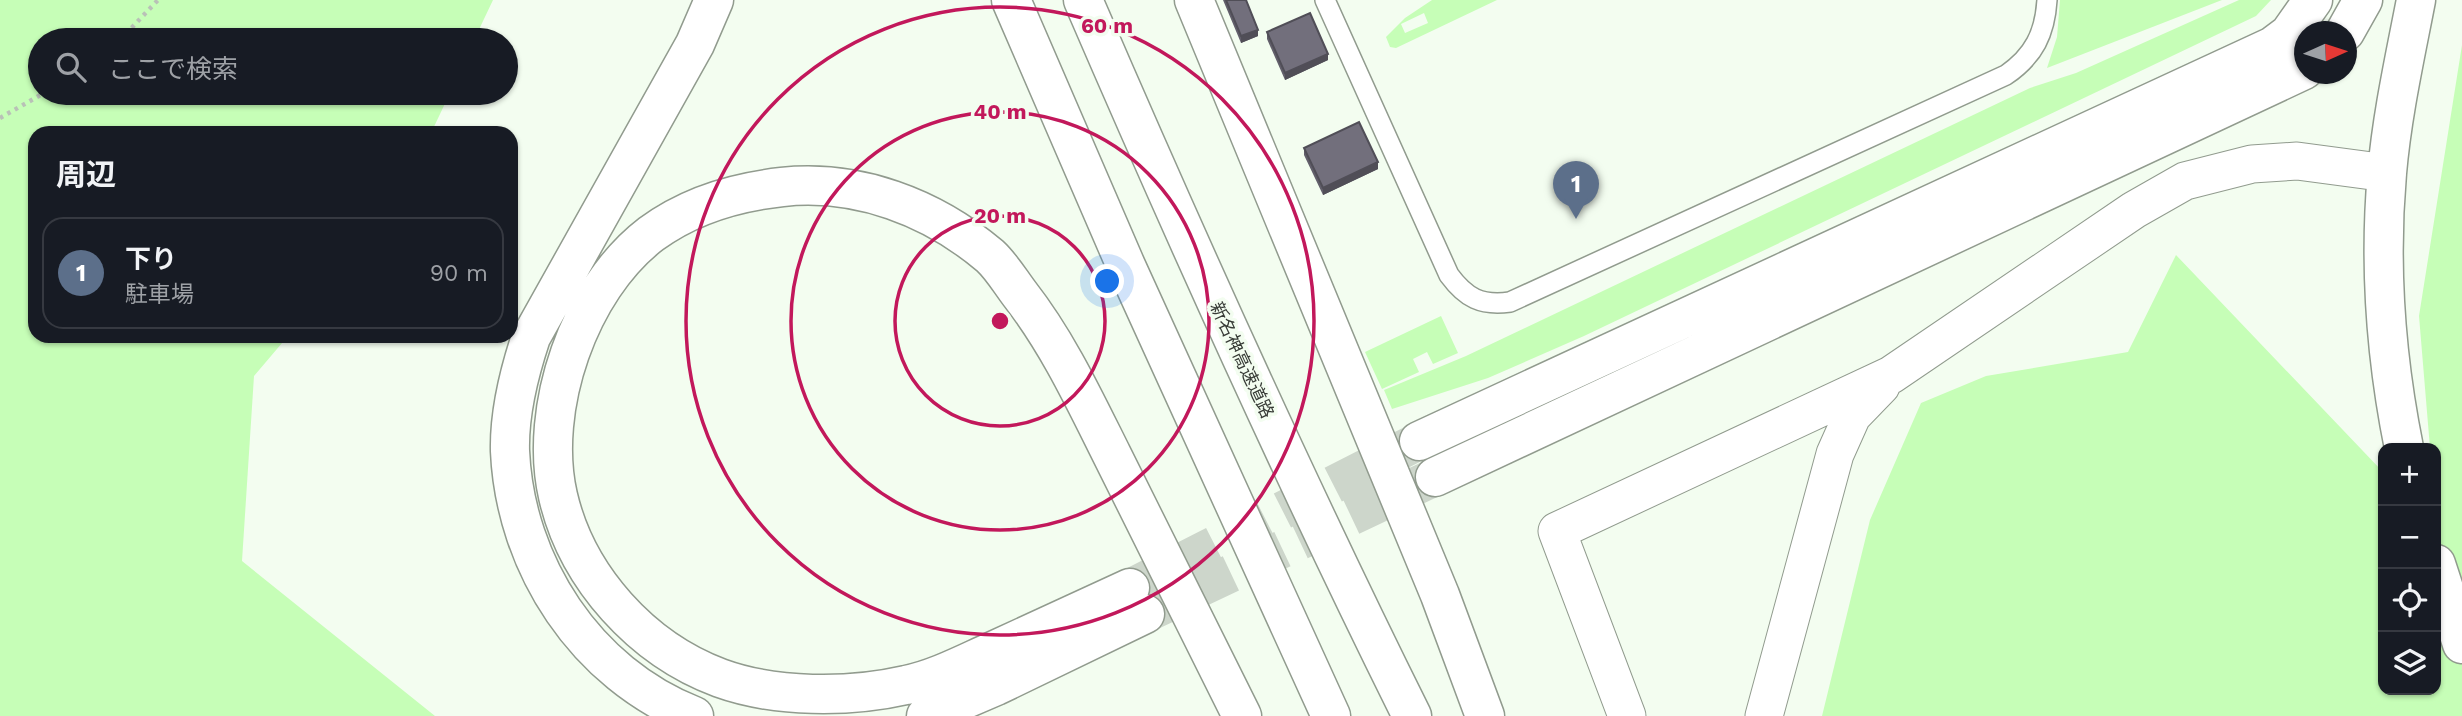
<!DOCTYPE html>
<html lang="ja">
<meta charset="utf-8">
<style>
:root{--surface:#171b24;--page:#20242c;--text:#f1f3f6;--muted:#9ea1a6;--line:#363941;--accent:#8253cc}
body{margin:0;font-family:"Work Sans","Noto Sans JP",sans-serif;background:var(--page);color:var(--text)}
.controls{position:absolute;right:21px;bottom:21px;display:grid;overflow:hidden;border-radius:14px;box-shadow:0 2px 5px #0004}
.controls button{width:63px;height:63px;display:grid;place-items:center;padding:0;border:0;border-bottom:2px solid var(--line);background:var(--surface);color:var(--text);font:35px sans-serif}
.compass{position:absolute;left:2294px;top:21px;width:63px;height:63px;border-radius:50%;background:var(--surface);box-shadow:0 2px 5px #0004;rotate:87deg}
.you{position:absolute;left:1108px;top:282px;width:24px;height:24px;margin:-18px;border:5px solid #fff;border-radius:50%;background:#1a73e8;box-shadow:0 0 0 10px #1a73e833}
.badge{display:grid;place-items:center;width:46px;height:46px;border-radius:50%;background:var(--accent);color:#fff;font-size:23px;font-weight:700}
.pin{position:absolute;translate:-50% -58px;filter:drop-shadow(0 2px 4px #0008)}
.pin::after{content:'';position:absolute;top:37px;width:24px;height:21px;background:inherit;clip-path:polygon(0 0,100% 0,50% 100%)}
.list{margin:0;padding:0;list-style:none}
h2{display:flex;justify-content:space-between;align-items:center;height:91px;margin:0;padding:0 28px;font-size:30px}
h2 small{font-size:23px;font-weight:400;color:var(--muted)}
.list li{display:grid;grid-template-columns:46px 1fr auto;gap:21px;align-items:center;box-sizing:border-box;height:112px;margin:0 14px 14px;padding:0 14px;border:2px solid var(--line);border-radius:21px}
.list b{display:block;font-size:26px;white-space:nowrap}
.list p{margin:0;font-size:23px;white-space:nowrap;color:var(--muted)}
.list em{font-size:23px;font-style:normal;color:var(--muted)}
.icon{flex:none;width:38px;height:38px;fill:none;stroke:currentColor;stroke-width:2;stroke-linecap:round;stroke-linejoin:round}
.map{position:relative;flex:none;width:2462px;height:716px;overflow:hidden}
.search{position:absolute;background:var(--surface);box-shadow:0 2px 5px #0004;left:28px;top:28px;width:490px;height:77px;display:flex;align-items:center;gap:18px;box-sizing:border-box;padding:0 24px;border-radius:38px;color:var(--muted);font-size:26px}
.panel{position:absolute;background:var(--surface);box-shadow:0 2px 5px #0004;left:28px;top:126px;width:490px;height:217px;border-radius:21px}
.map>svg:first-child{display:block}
.green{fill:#c6feb7;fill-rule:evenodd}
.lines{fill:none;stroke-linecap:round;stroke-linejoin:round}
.highway-tunnel{stroke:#cdd6cb;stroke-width:38;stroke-dasharray:38 19;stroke-linecap:butt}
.lane-casing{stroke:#919b8e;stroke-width:22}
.street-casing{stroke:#919b8e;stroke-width:39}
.secondary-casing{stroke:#919b8e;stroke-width:41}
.highway-casing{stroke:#919b8e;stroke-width:41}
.path{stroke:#b9c1b7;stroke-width:4.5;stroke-dasharray:3.5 5;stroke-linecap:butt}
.lane{stroke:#fff;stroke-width:19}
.street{stroke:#fff;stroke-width:37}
.secondary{stroke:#fff;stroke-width:38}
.highway{stroke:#fff;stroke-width:38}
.wall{fill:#625f6b}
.shaded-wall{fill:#504e57}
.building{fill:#726f7c;stroke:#504e57;stroke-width:2}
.ring{fill:none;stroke:#c2185b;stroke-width:3.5}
.labels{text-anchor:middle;stroke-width:7;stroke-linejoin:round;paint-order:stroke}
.street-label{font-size:18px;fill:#373b36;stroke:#f3fdf0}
.centre{fill:#c2185b;stroke:#f3fdf0;stroke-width:3.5}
.ring-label{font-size:21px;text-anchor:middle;font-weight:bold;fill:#c2185b;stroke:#f3fdf0;stroke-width:7;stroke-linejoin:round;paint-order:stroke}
</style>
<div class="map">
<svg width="2462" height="716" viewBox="0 0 2462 716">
<rect width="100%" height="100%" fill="#f3fdf0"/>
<path class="green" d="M 0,0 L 493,0 L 474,40 L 40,40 L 40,93 L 450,93 L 431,133 L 35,133 L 35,336 L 288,336 L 254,376 L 242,561 L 435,716 L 0,716 Z
M 1432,0 L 1497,0 L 1396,48 L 1390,47 L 1386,37 L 1405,18 ZM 1424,13 L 1428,23 L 1405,33 L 1401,24 Z
M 2060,0 L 2222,0 L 2047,68 L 2057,37 Z
M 2239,0 L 2271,0 L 2256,16 L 1584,336 L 1488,378 L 1392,409 L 1384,390 L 1466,356 L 2030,88 L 2076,73 Z
M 2462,45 L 2462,716 L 1822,716 L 1870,520 L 1921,403 L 1986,376 L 2128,352 L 2176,255 L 2383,472 L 2383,690 L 2436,690 L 2436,448 L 2430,448 L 2419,316 Z
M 1441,316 L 1458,353 L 1433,364 L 1427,352 L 1413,359 L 1419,372 L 1382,389 L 1365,352 Z"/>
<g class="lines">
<path class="highway-tunnel" d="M 1130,588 L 1419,441
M 1145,614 L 1435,477"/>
<defs>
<path id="lane" d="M 1325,0 L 1449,275 C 1466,298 1481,306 1510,302 L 2006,75 C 2034,56 2045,33 2047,0"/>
<path id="street" d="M 1627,716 L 1557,531 L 1891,375 L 2134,210 L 2185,181 L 2252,164 L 2297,161 L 2387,173
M 1764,716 L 1835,454 L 1852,416 L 1881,386"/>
<path id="secondary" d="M 2404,448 C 2386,359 2379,264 2387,173 C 2392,115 2405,57 2416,0
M 2436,564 L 2462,644"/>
<path id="highway" d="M 1011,0 L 1126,266 L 1331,716
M 1083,0 C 1187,241 1295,481 1412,716
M 1194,0 L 1440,595 L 1485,716
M 2345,32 L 2363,0
M 1419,441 L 2273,46 L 2289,34 L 2313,0
M 1435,477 L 2304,70
M 1130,588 C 1084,609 1039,630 993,651 C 966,663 936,679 906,685 C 849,698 775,698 720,678 C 642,649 577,578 558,496 C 538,409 579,289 651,234 C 689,206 736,192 782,187 C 858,179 932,207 990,256 C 1001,266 1010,281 1019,293 C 1058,343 1084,399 1112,455 C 1156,542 1199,629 1242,716
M 694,716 C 586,674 515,565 510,451 C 509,412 519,373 531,337 L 695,44 L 714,0
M 926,716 L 996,686 L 1145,614"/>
</defs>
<use href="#lane" class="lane-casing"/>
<use href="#street" class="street-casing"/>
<use href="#secondary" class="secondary-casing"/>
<use href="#highway" class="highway-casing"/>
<path class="path" d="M 120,40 L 158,0
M 0,118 L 44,93"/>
<use href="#lane" class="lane"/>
<use href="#street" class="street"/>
<use href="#secondary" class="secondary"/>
<use href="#highway" class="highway"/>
</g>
<path class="wall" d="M 1223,0 L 1246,0 L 1258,36 L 1241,43 Z
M 1267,32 L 1328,60 L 1285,80 L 1267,39 Z
M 1304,148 L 1378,169 L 1323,195 L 1304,155 Z"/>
<path class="shaded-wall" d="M 1258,30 L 1258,36 L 1241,43 L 1241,36 Z
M 1328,54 L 1328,60 L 1285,80 L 1285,73 Z
M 1378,162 L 1378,169 L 1323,195 L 1323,188 Z"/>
<path class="building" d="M 1226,0 L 1246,0 L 1258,30 L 1241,36 Z
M 1310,13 L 1328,54 L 1285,73 L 1267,32 Z
M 1359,122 L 1378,162 L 1323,188 L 1304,148 Z"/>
<g class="ring">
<circle cx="1000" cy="321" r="105"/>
<circle cx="1000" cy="321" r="209"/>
<circle cx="1000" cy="321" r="314"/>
</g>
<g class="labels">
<g class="street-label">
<text transform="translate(1242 360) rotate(65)" y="6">新名神高速道路</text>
</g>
</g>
<circle cx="1000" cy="321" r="10" class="centre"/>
<g class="ring-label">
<text x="1107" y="33">60 m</text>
<text x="1000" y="119">40 m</text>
<text x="1000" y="223">20 m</text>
</g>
</svg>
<div class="controls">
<button>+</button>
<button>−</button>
<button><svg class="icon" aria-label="locate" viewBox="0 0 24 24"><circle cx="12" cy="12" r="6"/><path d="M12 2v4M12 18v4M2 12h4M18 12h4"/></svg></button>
<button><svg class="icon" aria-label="layers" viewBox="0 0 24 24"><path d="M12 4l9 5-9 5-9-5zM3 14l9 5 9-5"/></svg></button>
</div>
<svg class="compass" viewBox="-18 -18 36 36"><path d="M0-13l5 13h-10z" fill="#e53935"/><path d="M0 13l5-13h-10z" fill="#9ea1a6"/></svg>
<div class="you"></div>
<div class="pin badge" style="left:1576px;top:219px;background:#5c6f8a">1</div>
<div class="search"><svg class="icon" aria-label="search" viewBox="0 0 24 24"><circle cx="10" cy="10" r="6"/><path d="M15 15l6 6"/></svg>ここで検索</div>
<section class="panel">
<h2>周辺<small></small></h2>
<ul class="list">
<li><span class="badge" style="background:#5c6f8a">1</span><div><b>下り</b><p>駐車場</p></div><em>90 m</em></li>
</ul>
</section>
</div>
